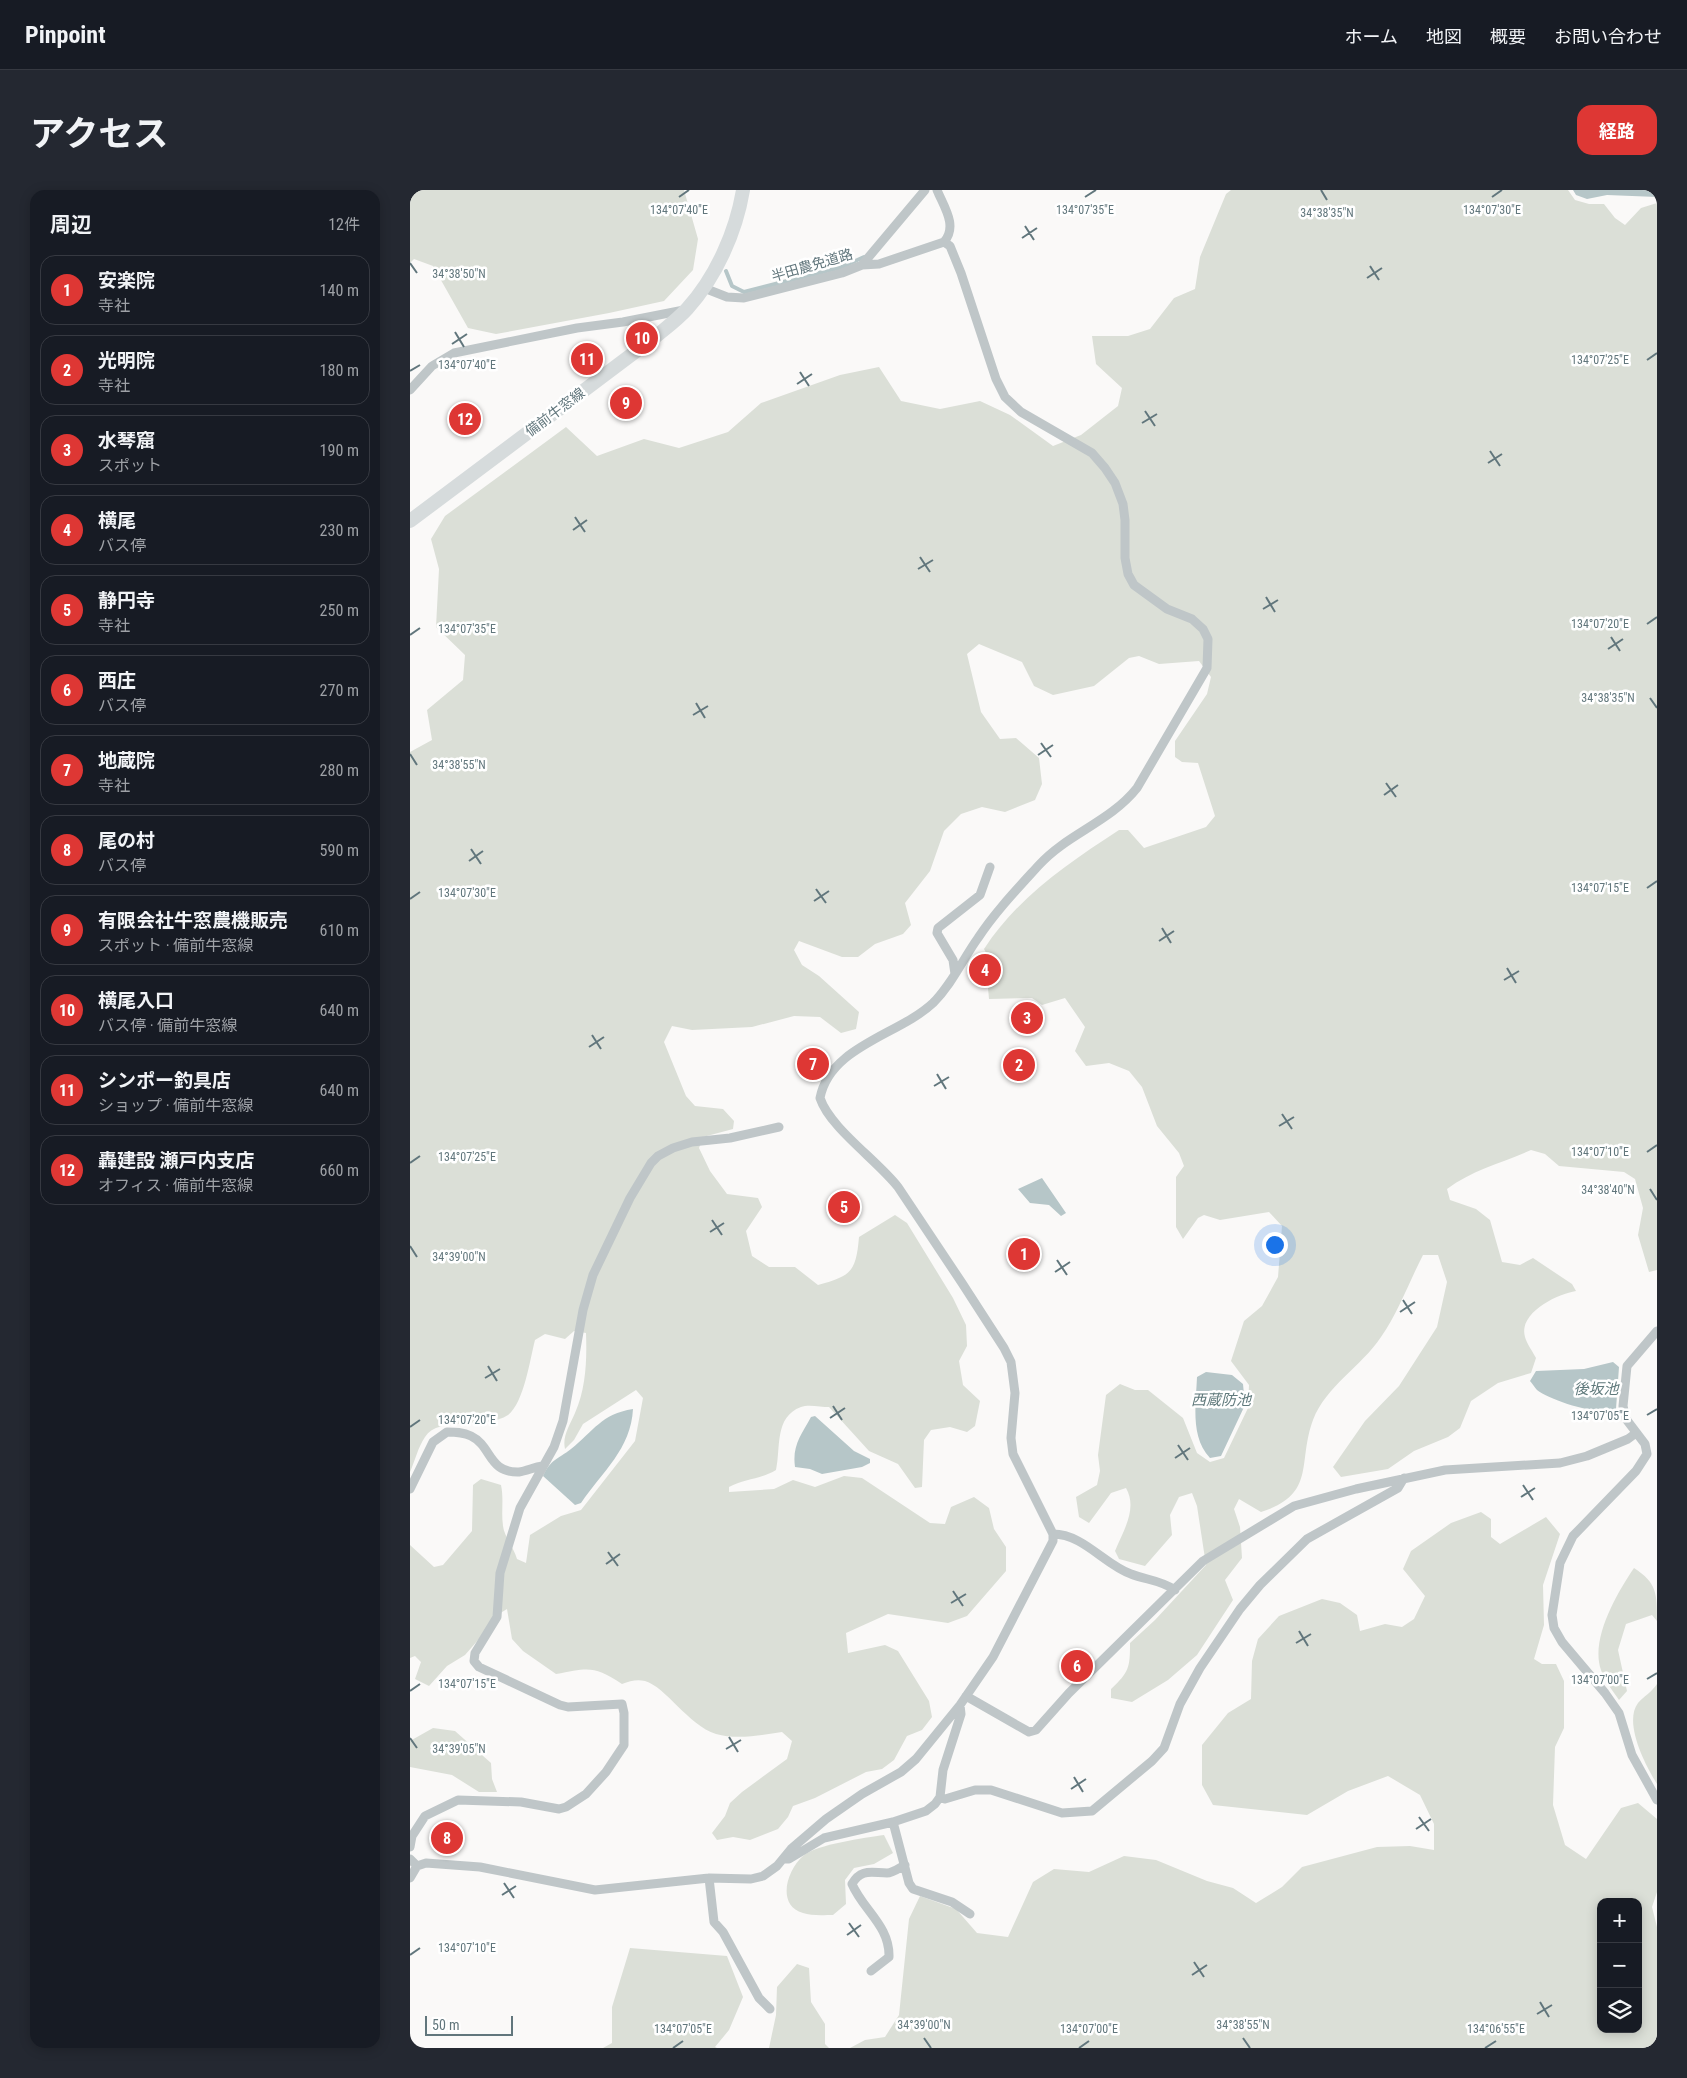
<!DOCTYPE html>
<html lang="ja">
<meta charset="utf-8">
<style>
:root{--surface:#171b24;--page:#242831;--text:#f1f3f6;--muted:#9ea1a6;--line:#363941;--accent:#de3734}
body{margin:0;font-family:"Roboto Condensed","Noto Sans JP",sans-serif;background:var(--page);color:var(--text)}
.controls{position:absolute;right:15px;bottom:15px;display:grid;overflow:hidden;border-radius:10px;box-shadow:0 2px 12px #0003}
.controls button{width:45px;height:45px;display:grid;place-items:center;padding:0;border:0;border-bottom:1px solid var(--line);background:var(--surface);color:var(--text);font:25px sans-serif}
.scale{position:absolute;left:15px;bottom:12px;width:88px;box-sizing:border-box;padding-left:5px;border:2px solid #61767c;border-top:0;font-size:14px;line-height:18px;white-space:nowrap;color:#61767c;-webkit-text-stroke:4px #fff;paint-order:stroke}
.you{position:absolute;left:864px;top:1054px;width:18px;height:18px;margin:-12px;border:4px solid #fff;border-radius:50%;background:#1a73e8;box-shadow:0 0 0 8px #1a73e833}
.badge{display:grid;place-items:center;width:32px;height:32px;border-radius:50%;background:var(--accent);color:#fff;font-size:16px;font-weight:700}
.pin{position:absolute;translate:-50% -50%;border:2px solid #fff;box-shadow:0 1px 5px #0006}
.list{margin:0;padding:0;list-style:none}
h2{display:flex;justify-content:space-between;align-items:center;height:65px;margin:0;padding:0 20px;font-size:21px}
h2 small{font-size:16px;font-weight:400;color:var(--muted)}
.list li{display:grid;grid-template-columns:32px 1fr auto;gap:15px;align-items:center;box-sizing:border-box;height:70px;margin:0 10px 10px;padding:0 10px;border:1px solid var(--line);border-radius:15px}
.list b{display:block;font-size:19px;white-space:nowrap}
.list p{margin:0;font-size:16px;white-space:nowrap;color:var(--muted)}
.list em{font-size:16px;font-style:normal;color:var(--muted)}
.icon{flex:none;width:28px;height:28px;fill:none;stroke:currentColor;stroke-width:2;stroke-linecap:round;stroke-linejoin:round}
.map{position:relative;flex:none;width:1247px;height:1858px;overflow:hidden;border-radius:15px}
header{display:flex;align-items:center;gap:30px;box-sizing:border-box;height:70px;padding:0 25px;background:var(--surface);border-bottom:1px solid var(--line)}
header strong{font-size:24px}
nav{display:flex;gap:28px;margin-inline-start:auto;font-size:18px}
.intro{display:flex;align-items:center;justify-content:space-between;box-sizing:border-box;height:120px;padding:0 30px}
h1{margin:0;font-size:35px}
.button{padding:12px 22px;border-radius:15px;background:var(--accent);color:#fff;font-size:18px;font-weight:700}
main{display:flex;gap:30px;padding:0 30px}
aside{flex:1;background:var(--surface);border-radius:15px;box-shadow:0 2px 12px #0003}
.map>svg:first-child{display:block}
.green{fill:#dbdfd7;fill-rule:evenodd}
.water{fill:#b6c6c8}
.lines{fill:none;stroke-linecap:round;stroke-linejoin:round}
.stream{stroke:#b6c6c8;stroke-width:4}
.street{stroke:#bfc6c8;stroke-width:9}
.primary{stroke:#d6dbdc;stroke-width:14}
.ticks{fill:none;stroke:#61767c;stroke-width:2}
.labels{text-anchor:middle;stroke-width:5;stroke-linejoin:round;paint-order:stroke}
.street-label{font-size:14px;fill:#61767c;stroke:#fff}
.water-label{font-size:15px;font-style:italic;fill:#607a7c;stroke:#fff}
.ticks-label{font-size:12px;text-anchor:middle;fill:#61767c;stroke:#fff;stroke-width:5;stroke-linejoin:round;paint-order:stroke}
</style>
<header>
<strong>Pinpoint</strong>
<nav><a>ホーム</a><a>地図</a><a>概要</a><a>お問い合わせ</a></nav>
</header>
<div class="intro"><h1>アクセス</h1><a class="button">経路</a></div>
<main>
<aside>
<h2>周辺<small>12件</small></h2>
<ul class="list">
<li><span class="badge">1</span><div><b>安楽院</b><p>寺社</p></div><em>140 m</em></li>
<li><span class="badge">2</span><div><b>光明院</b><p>寺社</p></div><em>180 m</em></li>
<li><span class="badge">3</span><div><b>水琴窟</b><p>スポット</p></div><em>190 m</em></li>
<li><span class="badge">4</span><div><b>横尾</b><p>バス停</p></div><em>230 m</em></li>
<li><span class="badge">5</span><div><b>静円寺</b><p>寺社</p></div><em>250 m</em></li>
<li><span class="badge">6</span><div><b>西庄</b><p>バス停</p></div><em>270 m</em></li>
<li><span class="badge">7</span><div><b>地蔵院</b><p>寺社</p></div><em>280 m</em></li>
<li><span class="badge">8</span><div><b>尾の村</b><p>バス停</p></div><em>590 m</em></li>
<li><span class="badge">9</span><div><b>有限会社牛窓農機販売</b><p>スポット · 備前牛窓線</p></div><em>610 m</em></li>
<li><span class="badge">10</span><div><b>横尾入口</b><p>バス停 · 備前牛窓線</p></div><em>640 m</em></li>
<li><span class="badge">11</span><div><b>シンポー釣具店</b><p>ショップ · 備前牛窓線</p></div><em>640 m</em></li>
<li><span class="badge">12</span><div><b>轟建設 瀬戸内支店</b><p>オフィス · 備前牛窓線</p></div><em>660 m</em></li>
</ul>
</aside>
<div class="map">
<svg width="1247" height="1858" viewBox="0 0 1247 1858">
<rect width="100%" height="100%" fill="#faf9f8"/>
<path class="green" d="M 0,0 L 274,0 L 288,49 L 283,80 L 254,111 L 199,123 L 86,144 L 58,138 L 23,76 L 4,69 L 0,73 Z
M 821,0 L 1158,0 L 1165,10 L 1179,14 L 1194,14 L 1205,28 L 1215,35 L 1231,18 L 1247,13 L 1247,1080 L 1239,1082 L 1228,1045 L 1233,1018 L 1225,989 L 1214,982 L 1149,976 L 1135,964 L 1121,960 C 1092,973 1062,980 1037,999 L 1040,1010 L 1066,1019 L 1080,1030 L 1092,1072 L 1110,1075 L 1123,1068 L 1162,1094 L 1166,1101 C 1147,1104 1108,1123 1115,1147 C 1117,1154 1123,1162 1126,1168 L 1121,1183 L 1088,1193 L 1061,1211 L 1050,1238 L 1038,1247 L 1004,1261 L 978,1279 L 931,1287 L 923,1277 L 955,1231 L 989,1196 L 1027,1137 L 1037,1092 L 1028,1065 L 1013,1065 C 999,1092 988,1123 971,1147 C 951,1177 916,1196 903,1230 C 887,1273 907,1304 851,1322 L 829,1309 L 824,1319 L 830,1337 L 832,1368 L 815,1390 L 823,1410 L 787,1465 L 758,1490 L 722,1512 L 701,1508 L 701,1499 C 719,1482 720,1478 720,1453 L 745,1430 L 796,1375 L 787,1316 L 782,1303 L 769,1307 L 760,1325 L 762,1345 L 735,1376 L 709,1369 L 705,1361 C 713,1341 728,1319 716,1298 L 701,1303 L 679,1333 L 669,1327 L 666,1307 L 687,1295 L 690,1281 L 688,1265 L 696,1205 L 710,1194 L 725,1200 L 738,1200 L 773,1228 L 787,1263 L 800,1272 L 814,1268 L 838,1218 L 839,1195 L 821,1171 L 834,1131 L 852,1116 L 868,1087 L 872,1036 L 859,1022 L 810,1030 L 794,1025 L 788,1028 L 773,1049 L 766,1037 L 766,987 L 774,976 L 769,963 L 747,936 L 732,897 L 719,881 L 699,873 L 676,876 L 665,861 L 675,837 L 655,808 L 632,815 L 622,808 L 579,809 L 578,798 L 590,788 L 574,759 C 608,707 657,674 709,640 L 718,640 L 734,658 L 796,637 L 805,626 L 788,573 L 772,572 L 765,567 L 765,551 L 797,504 L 801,487 L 789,471 L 749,474 L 729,466 L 719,468 L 684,496 L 643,505 L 624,496 L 612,472 L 569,454 L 557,464 L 571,522 L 590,549 L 606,548 L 629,568 L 632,594 L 625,610 L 595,622 L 572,617 L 551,624 L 534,641 L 520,681 L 495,713 L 501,735 L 493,744 L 465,754 L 448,767 L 432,767 L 389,751 L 384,760 L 392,775 L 409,786 L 449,822 L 446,839 L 431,843 L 410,827 L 384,826 L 342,837 L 282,840 L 262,836 L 254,852 L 276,906 L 285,916 L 313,919 L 324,931 L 323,939 L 293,947 L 289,958 L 300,981 L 317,1004 L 348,1008 L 352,1017 L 336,1041 L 342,1066 L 359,1077 L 385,1077 L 408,1095 C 441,1086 446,1082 449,1047 L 485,1025 L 497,1033 L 543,1108 L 556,1135 L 557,1156 L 549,1171 L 553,1195 L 570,1211 L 565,1236 L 557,1242 L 540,1237 L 521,1240 L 514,1250 L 512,1297 L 505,1298 L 488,1274 L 459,1261 L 419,1217 C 411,1217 398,1214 391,1217 C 364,1227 371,1258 366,1280 C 351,1289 334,1289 319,1297 L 319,1302 L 364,1299 L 383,1290 L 405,1297 L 434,1286 L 452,1288 L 520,1333 L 535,1334 L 541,1317 L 564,1307 L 579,1318 L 584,1339 L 596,1357 L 596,1381 L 557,1426 L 538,1433 L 478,1424 L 436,1443 L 438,1463 L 475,1455 L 488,1461 L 519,1511 L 522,1527 L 512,1540 L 497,1546 L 484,1570 L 472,1579 L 456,1582 L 405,1608 L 383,1616 L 378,1627 L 368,1639 L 340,1650 L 323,1647 L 307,1650 L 302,1643 L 315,1626 L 320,1613 L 332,1602 L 377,1569 L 382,1551 L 372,1542 C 351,1545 327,1550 306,1544 C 278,1535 256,1497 235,1491 C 227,1489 220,1491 212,1494 C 184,1475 178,1478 146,1484 L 113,1461 L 102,1449 L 97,1419 L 84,1427 L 75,1442 L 55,1465 L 37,1476 L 19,1496 L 5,1489 L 11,1472 L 5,1466 L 0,1468 L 0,1355 L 24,1377 L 33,1375 L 62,1341 L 63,1295 L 71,1289 L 91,1295 C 94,1309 91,1322 93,1336 C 94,1346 104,1358 107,1369 L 116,1373 L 120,1345 L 151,1326 L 171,1320 L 225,1251 L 233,1208 L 226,1200 L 173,1234 L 164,1250 L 155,1259 C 152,1246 160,1235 165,1223 C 176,1198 177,1170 176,1143 L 164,1141 L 155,1149 L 135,1144 L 125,1150 C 120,1169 114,1213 98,1225 C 76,1240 29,1225 15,1247 C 8,1257 5,1271 0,1282 L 0,562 L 22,550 L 17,520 L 53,490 L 55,465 L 26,437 L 29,379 L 21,349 L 35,326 L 156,237 L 187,266 L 234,249 L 269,258 L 318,242 L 351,213 L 430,185 L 469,177 L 491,211 L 530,219 L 570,211 L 600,225 L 643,256 L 671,245 L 708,216 L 712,198 L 686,174 L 682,146 L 718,146 L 740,139 L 764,108 L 785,99 L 790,67 L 816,4 Z
M 1071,1322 L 1081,1329 L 1081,1347 L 1090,1354 L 1136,1327 L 1150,1344 L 1133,1395 L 1134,1435 L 1124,1469 L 1132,1474 L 1146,1474 L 1154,1491 L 1154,1538 L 1145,1557 L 1143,1615 L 1155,1655 L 1176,1669 L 1211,1618 L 1228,1613 L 1247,1629 L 1247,1702 L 1242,1717 L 1247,1737 L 1247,1858 L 440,1858 L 455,1850 L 475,1847 L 489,1825 L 499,1729 L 510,1706 L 546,1719 L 567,1743 L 598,1747 L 623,1692 L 644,1679 L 679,1682 L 714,1666 L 746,1670 L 797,1691 L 823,1698 L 846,1713 L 872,1697 L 892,1677 L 967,1657 L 1000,1656 L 1024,1660 L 1024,1634 L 1010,1605 L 978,1586 L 938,1601 L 897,1625 L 803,1615 L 792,1595 L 792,1555 L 818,1523 L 841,1509 L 842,1471 L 848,1449 L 869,1426 L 912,1409 L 930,1413 L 947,1425 L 950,1441 L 975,1434 L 992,1437 L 1004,1429 L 1015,1406 L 993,1379 L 1001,1361 L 1041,1333 ZM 1191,1712 L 1228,1712 L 1228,1839 L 1191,1839 Z
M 1224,1378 C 1247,1393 1247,1403 1247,1431 L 1242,1425 L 1216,1434 L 1208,1460 L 1217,1501 L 1209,1510 C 1203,1501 1194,1490 1191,1480 C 1180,1449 1207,1403 1224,1378 Z
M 1247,1494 L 1247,1594 C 1236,1576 1213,1533 1228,1513 C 1234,1506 1242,1502 1247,1494 Z
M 23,1538 L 45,1541 L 81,1573 L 82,1589 L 87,1602 L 69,1602 L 42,1585 L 0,1577 L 0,1551 Z
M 474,1645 L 483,1663 L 464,1674 L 444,1678 L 435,1690 L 436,1714 L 423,1725 C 414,1725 401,1726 393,1723 C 366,1715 377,1680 393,1666 C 407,1654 455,1648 474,1645 Z
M 220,1758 L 317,1766 L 333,1807 L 319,1840 L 305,1857 L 307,1858 L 193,1858 L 202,1853 L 202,1817 Z
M 387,1774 L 399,1778 L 401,1812 L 415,1834 L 415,1854 L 419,1858 L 359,1858 L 366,1825 L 367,1797 Z"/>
<path class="water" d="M 1163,0 L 1247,0 L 1247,7 L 1197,5 L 1177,9 L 1166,5 Z
M 632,988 L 656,1023 L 651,1026 L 639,1015 L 620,1013 L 608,999 Z
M 1203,1172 L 1209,1177 L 1206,1219 C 1192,1227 1141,1211 1127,1200 C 1125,1198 1122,1193 1120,1191 L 1126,1181 L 1174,1179 Z
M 796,1182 L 822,1185 L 833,1194 L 835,1215 L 811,1266 L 800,1268 C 780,1247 786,1214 787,1187 Z
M 223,1219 C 221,1259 192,1282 171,1313 L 165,1315 L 133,1286 C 140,1270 148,1269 161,1259 C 184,1241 191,1224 223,1219 Z
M 405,1226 L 444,1261 L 460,1269 L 460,1273 L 452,1277 L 412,1284 L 400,1279 L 385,1277 C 382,1256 391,1245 401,1227 Z"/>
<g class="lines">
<path class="stream" d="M 316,81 L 322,96 L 334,102 L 432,77 L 454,67"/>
<path class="street" d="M 527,0 C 534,17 548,36 534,52
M 294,98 L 317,107 L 334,108 L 432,83 L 452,75 L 515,0
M 0,200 L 22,176 L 44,163 L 167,138 L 213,132 L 274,120
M 545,784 L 543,770 L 527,743 L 528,738 L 570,705 L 580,677
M 1247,1141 L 1217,1176 L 1213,1216 L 1216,1229 L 1235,1254 L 1237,1264 L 1226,1281 L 1163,1346 L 1150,1373 L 1142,1425 L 1144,1438 L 1152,1452 L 1195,1503 L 1209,1523 L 1222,1565 L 1247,1610
M 0,1299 L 23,1252 L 37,1242 C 45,1242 53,1242 61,1246 C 82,1256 78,1283 109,1282 C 116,1281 125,1277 132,1276
M 643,1344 C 673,1344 695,1375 721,1384 C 736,1390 751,1390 765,1400
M 556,1506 L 619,1542 L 626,1540 L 659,1503 L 793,1371 L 884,1316 L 946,1299 L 1035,1280 L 1150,1273 L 1177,1266 L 1218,1249 L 1226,1243
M 530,1607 L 535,1609 L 565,1600 L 581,1600 L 652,1623 L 682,1621 L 742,1571 L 754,1558 L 770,1514 L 790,1478 L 830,1419 L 850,1395 L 897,1349 L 988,1298 L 994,1288
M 483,1632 L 499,1693 L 503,1699 L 542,1712 L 560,1724
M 0,1657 L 2,1646 L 15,1626 L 48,1610 L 111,1612 L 149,1619 L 156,1617 L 176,1604 L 196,1582 L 214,1555 L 214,1523 L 212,1514 L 158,1517 L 150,1515 L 69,1477 L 64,1471 L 65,1463 L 87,1427 L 90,1383 L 110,1318 L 144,1257 L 153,1231 L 173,1120 L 183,1085 L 220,1008 L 241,973 L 248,966 L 263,958 L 282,952 L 320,948 L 369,937
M 0,1669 L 7,1676
M 374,1669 L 379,1669 L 414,1648 L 483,1632 L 516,1621 L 525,1614 L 530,1607 L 533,1580 L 551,1524 L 550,1515
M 0,1688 L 7,1676 L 16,1673 L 70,1677 L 185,1700 L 299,1688 L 341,1689 L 353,1686 L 367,1676 L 381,1659 L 416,1629 L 452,1604 L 491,1582 L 506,1569 L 550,1515 L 583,1467 L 643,1351 L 643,1344 L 603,1264 L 601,1248 L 605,1203 L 601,1172 L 594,1158 L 552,1093 L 488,997 C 467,970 420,938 410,908 C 420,856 489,845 523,813 C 542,794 553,769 568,748 C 585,722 608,698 629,675 C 657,644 700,632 727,598 L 797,478 L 798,449 L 793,439 L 782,429 L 757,419 L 724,395 L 718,384 L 715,368 L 715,330 L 713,314 L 705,293 L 695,278 L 682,263 L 611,222 L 595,207 L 586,189 L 551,83 L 540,56 L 534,52 L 469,74 L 452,75
M 299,1688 L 304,1732 L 313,1742 L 349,1808 L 360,1819
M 461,1781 L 479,1767 C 480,1736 453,1720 442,1694 C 451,1678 462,1683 477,1683 C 483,1683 489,1678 495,1675"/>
<path class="primary" d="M 0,331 L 245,147 C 256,138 268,129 277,119 C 306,87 326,42 333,0"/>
</g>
<path class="ticks" d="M 911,0 L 917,10M 269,7 L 279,0M 675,7 L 686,0M 1082,7 L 1092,0M 615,36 L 624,50M 612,48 L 627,38M 0,73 L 7,83M 960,76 L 969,90M 957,88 L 972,78M 45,142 L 54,157M 42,154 L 57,144M 1237,170 L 1247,163M 0,181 L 10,175M 390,182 L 399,196M 387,194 L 402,184M 735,221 L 745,236M 732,233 L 747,224M 1080,261 L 1090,276M 1078,273 L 1092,264M 165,327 L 175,342M 163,340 L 177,330M 510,367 L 520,382M 508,379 L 523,370M 856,407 L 865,422M 853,419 L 868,410M 1237,434 L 1247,427M 0,445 L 10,438M 1201,447 L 1210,461M 1198,459 L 1213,449M 1240,508 L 1247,518M 286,513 L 295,528M 283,525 L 298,516M 631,553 L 641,567M 0,564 L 7,575M 628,565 L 643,555M 976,593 L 986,607M 974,605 L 988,595M 61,659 L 71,674M 59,671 L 73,661M 1237,698 L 1247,691M 406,699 L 416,713M 0,709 L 10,702M 404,711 L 419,701M 752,738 L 761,753M 749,751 L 764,741M 1097,778 L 1106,793M 1094,790 L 1109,781M 182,845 L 191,859M 179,857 L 194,847M 527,884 L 536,899M 524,896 L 539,887M 872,924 L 882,939M 869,936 L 884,927M 1237,962 L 1247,955M 0,973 L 10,966M 1240,999 L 1247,1010M 302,1030 L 312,1045M 300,1042 L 314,1033M 0,1056 L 7,1067M 647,1070 L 657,1085M 645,1082 L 660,1072M 993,1110 L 1002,1124M 990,1122 L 1005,1112M 78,1176 L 87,1191M 75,1188 L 90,1179M 423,1216 L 432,1230M 1237,1225 L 1247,1219M 420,1228 L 435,1218M 0,1237 L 10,1230M 768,1255 L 778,1270M 765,1268 L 780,1258M 1113,1295 L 1123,1310M 1111,1307 L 1125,1298M 198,1362 L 208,1376M 196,1374 L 210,1364M 543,1401 L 553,1416M 541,1413 L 556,1404M 889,1441 L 898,1456M 886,1453 L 901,1444M 1237,1489 L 1247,1483M 0,1501 L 10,1494M 319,1547 L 328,1562M 0,1548 L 7,1558M 316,1559 L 331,1550M 664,1587 L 673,1602M 661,1599 L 676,1589M 1009,1627 L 1019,1641M 1006,1639 L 1021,1629M 94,1693 L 104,1708M 92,1705 L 106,1696M 439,1733 L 449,1747M 437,1745 L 451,1735M 0,1765 L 10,1758M 784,1772 L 794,1787M 782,1785 L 797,1775M 1130,1812 L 1139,1827M 1127,1824 L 1142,1815M 514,1848 L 521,1858M 833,1848 L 840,1858M 263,1858 L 273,1851M 669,1858 L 679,1851M 1075,1858 L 1086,1851"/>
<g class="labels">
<g class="street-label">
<text transform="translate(402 75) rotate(-16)" y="5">半田農免道路</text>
<text transform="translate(145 222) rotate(-37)" y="5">備前牛窓線</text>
</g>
<g class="water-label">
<text x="1186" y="1204">後坂池</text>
<text x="811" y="1215">西蔵防池</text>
</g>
</g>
<g class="ticks-label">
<text x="675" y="24">134°07'35"E</text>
<text x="269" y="24">134°07'40"E</text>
<text x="1082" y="24">134°07'30"E</text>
<text x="917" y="27">34°38'35"N</text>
<text x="49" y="88">34°38'50"N</text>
<text x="1190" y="174">134°07'25"E</text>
<text x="57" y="179">134°07'40"E</text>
<text x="1190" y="438">134°07'20"E</text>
<text x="57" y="443">134°07'35"E</text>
<text x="1198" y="512">34°38'35"N</text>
<text x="49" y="579">34°38'55"N</text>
<text x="1190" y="702">134°07'15"E</text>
<text x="57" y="707">134°07'30"E</text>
<text x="1190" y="966">134°07'10"E</text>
<text x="57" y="971">134°07'25"E</text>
<text x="1198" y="1004">34°38'40"N</text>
<text x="49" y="1071">34°39'00"N</text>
<text x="1190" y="1230">134°07'05"E</text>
<text x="57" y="1234">134°07'20"E</text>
<text x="1190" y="1494">134°07'00"E</text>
<text x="57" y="1498">134°07'15"E</text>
<text x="49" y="1563">34°39'05"N</text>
<text x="57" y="1762">134°07'10"E</text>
<text x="514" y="1839">34°39'00"N</text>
<text x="833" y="1839">34°38'55"N</text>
<text x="273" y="1843">134°07'05"E</text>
<text x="679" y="1843">134°07'00"E</text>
<text x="1086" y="1843">134°06'55"E</text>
</g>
</svg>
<div class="controls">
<button>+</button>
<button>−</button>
<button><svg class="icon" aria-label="layers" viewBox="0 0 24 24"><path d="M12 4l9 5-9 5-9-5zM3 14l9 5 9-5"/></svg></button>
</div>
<div class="scale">50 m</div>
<div class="you"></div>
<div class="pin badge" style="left:614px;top:1064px">1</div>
<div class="pin badge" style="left:609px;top:875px">2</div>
<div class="pin badge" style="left:617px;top:828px">3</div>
<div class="pin badge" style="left:575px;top:780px">4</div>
<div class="pin badge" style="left:434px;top:1017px">5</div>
<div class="pin badge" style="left:667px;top:1476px">6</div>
<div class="pin badge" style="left:403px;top:874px">7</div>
<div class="pin badge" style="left:37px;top:1648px">8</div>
<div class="pin badge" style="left:216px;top:213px">9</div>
<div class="pin badge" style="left:232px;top:148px">10</div>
<div class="pin badge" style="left:177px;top:169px">11</div>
<div class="pin badge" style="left:55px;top:229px">12</div>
</div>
</main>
